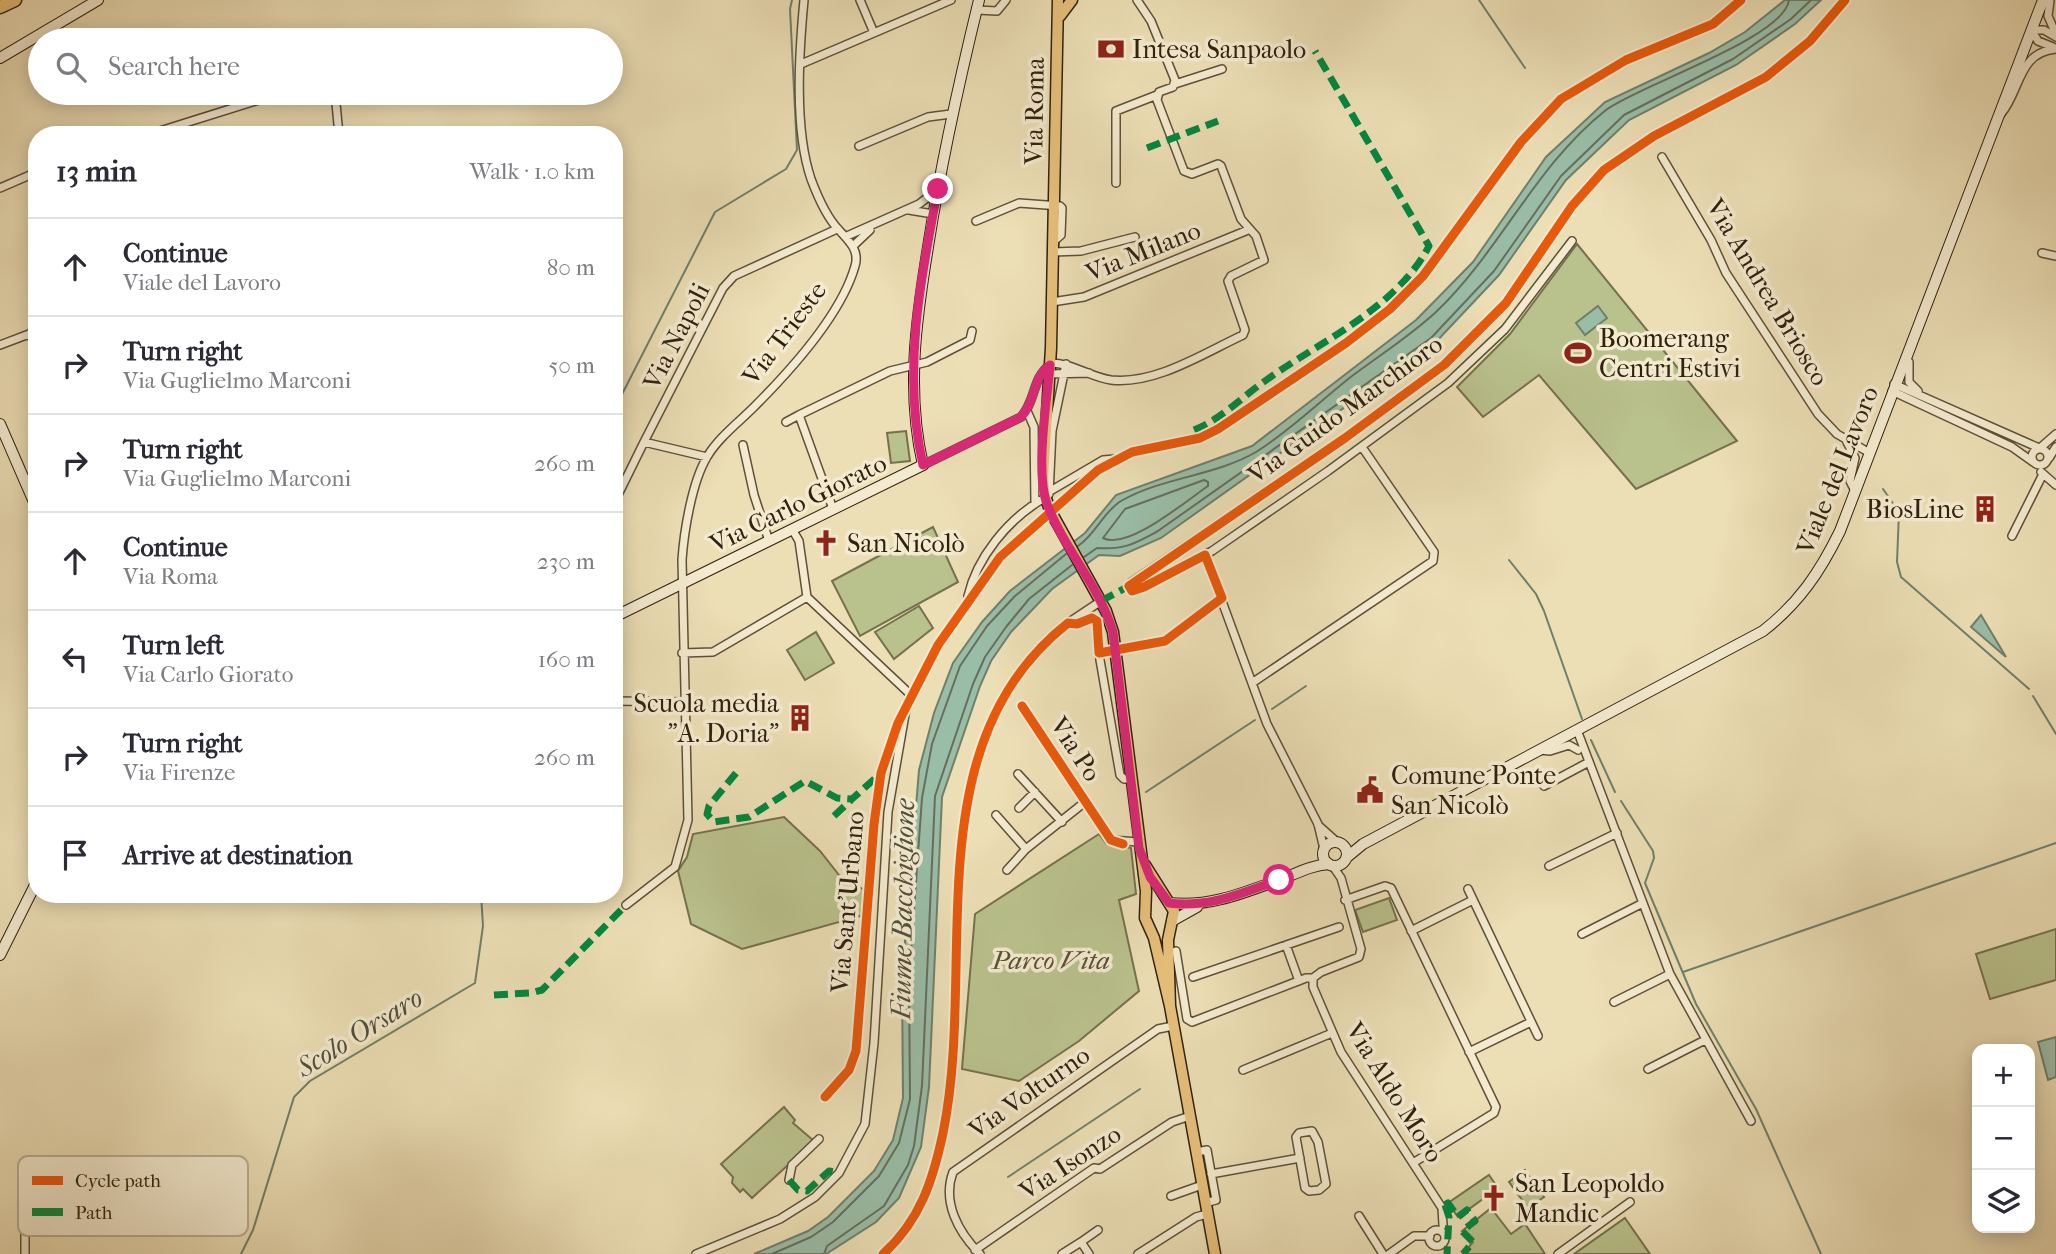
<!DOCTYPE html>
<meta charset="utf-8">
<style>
:root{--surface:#fff;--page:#f2f2f3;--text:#2b2b33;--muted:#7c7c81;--line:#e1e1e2}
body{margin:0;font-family:"IM FELL French Canon",serif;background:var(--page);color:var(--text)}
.controls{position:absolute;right:21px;bottom:21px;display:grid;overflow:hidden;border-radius:14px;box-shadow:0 4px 18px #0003}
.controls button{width:63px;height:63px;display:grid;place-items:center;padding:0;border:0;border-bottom:2px solid var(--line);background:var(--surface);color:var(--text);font:35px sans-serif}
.stop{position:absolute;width:21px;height:21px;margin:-16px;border:5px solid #db2777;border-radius:50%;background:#fff}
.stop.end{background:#db2777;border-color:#fff;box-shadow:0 2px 7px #0008}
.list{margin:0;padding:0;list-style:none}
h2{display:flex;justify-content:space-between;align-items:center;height:91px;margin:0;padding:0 28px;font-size:30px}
h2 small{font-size:23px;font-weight:400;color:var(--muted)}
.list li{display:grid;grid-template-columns:46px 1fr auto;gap:21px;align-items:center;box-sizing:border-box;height:98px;padding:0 28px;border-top:2px solid var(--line)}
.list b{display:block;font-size:26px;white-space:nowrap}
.list p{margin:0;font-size:23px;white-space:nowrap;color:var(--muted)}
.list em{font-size:23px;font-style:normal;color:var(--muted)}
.icon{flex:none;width:38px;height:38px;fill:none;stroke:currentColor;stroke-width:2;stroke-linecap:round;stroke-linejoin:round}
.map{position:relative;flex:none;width:2056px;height:1254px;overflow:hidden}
.search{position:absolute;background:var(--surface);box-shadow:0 4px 18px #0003;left:28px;top:28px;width:595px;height:77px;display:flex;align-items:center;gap:18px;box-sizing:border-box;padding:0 24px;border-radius:38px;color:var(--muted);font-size:26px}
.panel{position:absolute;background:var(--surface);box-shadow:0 4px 18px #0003;left:28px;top:126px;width:595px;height:777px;border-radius:28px}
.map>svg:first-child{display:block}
.green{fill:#b9c18c;stroke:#74714e;stroke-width:2}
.water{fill:#9abda8;stroke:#707f6b;stroke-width:2}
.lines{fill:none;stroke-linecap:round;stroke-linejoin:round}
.shore{stroke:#656f5c;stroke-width:2}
.stream{stroke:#707f6b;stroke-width:2}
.street-casing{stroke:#5f5038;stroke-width:10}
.secondary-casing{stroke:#30210f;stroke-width:12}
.primary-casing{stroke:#30210f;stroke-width:13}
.highway-casing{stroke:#30210f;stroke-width:15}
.street{stroke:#f3eacf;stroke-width:7}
.secondary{stroke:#f3eacf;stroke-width:10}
.primary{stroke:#e6bf7a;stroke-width:10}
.highway{stroke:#e6bf7a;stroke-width:12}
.quiet{stroke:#00873e;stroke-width:7;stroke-dasharray:14 7;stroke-linecap:butt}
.cycleway-casing{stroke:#f3eacf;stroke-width:13}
.cycleway{stroke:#e8590c;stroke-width:9}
.route{stroke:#db2777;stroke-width:9}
.labels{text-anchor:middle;stroke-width:7;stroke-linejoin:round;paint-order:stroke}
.poi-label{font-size:26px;fill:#30210f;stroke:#f3eacf;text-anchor:start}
.street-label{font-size:26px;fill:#30210f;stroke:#f3eacf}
.park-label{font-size:26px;font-style:italic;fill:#595134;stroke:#f3eacf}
.water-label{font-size:28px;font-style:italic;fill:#50503d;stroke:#f3eacf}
.key{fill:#f3eacf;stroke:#b8ae95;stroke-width:2}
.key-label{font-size:19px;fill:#30210f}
</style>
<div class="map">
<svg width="2056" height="1254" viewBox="0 0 2056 1254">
<rect width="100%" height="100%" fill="#ecdeb5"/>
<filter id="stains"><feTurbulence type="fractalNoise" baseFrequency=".00286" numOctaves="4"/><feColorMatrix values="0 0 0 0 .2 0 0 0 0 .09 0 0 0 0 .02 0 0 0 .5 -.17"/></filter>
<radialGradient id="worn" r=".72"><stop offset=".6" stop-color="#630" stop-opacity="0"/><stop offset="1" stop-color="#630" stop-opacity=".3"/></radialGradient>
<path class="green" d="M 1577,244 L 1737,441 L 1636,489 L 1539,375 L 1483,417 L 1457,387 L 1510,334 Z
M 906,431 L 910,461 L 891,463 L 887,433 Z
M 933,527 L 958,582 L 860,636 L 832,581 Z
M 919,606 L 933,628 L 894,659 L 875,632 Z
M 816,632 L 834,663 L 805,680 L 787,650 Z
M 784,817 L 820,851 L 839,875 L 866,891 L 864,915 L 742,949 L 691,924 L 678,871 L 687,857 L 693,834 Z
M 1099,834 L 1106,843 L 1131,848 L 1136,894 L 1119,900 L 1139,991 L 1079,1041 L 1019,1081 L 962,1069 L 975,914 Z
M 1389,898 L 1397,920 L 1363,932 L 1355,910 Z
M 2056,929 L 2056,980 L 1990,999 L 1976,954 Z
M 784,1107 L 795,1120 L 793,1123 L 814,1141 L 752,1198 L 743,1189 L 740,1192 L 732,1183 L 733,1177 L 721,1164 Z
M 1525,1170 L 1544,1197 L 1528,1208 L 1509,1182 Z
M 1489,1175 L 1498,1188 L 1458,1217 L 1448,1203 Z
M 1491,1208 L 1511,1234 L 1525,1224 L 1545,1254 L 1463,1254 L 1473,1242 L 1462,1231 Z
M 1625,1218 L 1650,1254 L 1574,1254 Z"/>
<path class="water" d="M 1785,0 L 1821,0 L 1795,24 L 1736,65 L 1629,120 L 1566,180 L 1499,275 L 1435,343 L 1161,538 L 1120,556 L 1099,555 L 1052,589 L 1011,632 L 991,661 L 980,686 L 942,797 L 929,1087 L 921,1147 L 899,1198 L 876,1222 L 826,1254 L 754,1254 L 808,1231 L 828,1217 L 874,1171 L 893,1140 L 903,1098 L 902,978 L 919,770 L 934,713 L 953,663 L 982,622 L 1010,591 L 1085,533 L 1116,495 L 1252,446 L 1416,320 L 1473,262 L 1546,157 L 1605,102 L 1709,53 L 1745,32 Z
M 1598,306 L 1607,318 L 1585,335 L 1576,323 Z
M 1981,615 L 2006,657 L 1971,627 Z
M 2056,1037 L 2056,1077 L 2048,1080 L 2038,1042 Z"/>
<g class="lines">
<path class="shore" d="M 1204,480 L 1208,482 L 1208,486 C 1186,501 1127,551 1103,538 L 1125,509 Z
M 1078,546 C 1096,534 1103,512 1121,501 C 1163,477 1215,476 1256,452 C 1290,431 1320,401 1352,376 C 1380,355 1410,336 1436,312 C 1501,250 1535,166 1606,110 C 1637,86 1785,38 1789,0
M 1084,557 L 1097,548 C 1124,550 1134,544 1158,531 L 1431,338 L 1494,271 L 1561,176 L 1624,115 L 1733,59 L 1791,19 L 1811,0
M 772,1254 L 811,1237 L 833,1222 L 879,1176 L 899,1143 L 910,1099 L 909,979 L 922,798 L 932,744 L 960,666 L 987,626 L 1015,596 L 1066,554
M 824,1254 L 827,1246 L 884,1206 L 908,1165 L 914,1146 L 922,1086 L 935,796 L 973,684 L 985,657 L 1006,627 L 1029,599 L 1072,565"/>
<path class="stream" d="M 1479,0 L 1525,68
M 614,410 L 715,212 L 786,169 L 797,150 L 790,9 L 792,0
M 1883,489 L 1899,512 L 1897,562 L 1901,577 L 2029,689
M 1509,560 L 1536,594 L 1544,611 L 1582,719
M 2033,696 L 2056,734
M 1272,709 L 1306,686
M 1591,740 L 1615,792
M 1146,792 L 1255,720
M 1621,801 L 1653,851 L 1654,858 L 1645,883 L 1696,1004 L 1756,1109 L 1821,1254
M 1683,972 L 2056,843
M 1008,1177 L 1140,1089
M 241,1254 L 253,1230 L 294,1097 L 310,1081 L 475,983 L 483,926 L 481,894"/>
<defs>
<path id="street" d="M 860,0 L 874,33
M 2050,0 L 2048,16 L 2056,34
M 977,10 L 997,11 L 1006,0
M 2053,47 L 2038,41 L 2031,30 L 2044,30 L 2056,37
M 801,64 L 951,0
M 1175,84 L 1222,69
M 335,93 L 339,135
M 2001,114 C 2021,90 2018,52 2056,49
M 147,135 L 281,93
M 859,146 L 928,117 L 951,114
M 1662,157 L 1711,240 L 1726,273 L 1818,414 L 1837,434 L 1868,452
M 1116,183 L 1116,111 L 1157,95
M 0,188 L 37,172
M 909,210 L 933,214
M 976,221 L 1019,203 L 1060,206 L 1062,208 L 1061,235 L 1053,242
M 847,236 L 919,204 L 936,191
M 1572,241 L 1505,329 L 1448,383 L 1328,471 L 1212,551 L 1144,587 L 1132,591 L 1129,586 L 1132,582 L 1345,438 L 1444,365 L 1506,303 L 1572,206 L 1604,170 L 1654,136 L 1766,77 L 1810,41 L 1845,0
M 853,246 L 870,230
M 1053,252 L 1081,251 L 1135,237
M 2042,253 L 2056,256
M 1052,302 L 1084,297 L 1248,230
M 30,333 L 37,350
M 0,345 L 37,331
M 1909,362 L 1909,382 L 1918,391
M 1050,363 C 1073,363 1090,377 1111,380 C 1155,385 1204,353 1243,335 L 1245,330 L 1228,281 L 1231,276 L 1264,260 L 1256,236 L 1241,219 L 1221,166 L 1218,164 L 1192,174 L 1184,171 L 1157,100 L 1159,92 L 1173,87 L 1175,80 L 1151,21 L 1137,0
M 1049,374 L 1089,373
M 1894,384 L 2039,448
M 1892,391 L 2012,447 L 2033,462
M 1027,411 L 1034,427 L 1035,504
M 786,422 L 799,415
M 1847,442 L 1855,458 L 1850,481 L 1855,491
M 743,445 L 754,495 L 769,541
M 2040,448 L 2056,434
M2032 457a8 8 0 1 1 16 0a8 8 0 1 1-16 0Z
M 707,457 L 644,442 L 723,288 L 734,276 L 837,229
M 2049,458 L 2056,447
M 923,465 L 1021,417 C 1036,401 1032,378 1050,365
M 2041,472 L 2056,485
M 1052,490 L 1103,460 L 1115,459
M 1049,494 L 1052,431 L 1066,364
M 614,503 L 644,442
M 833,509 L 799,415 L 890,371 L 927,362 L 970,340 L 972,331
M 792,529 L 799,541 L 807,597 L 911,695
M 2012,536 L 2043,474
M 1205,555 L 1267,724 L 1318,824 L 1324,849
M 968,596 C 977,557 1008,520 1041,500
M 1068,623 L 1077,624 L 1092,618 L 1097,621 L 1100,660 L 1120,775 L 1124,779 L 1129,779
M 1068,623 L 1101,601
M 1140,647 L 1165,641 L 1222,598
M 682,653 L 713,652 L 807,597
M 1252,683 L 1433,561 L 1434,552 L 1362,447
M 614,701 L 683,702
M 1022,706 L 1111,840 L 1138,842
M 1577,730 L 1670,974 L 1751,1121
M 1540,750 L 1550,751 L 1569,745 L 1578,750
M 1018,774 L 1062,822
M 1544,786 L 1589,762
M 1019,808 L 1035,792
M 996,815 L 1026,849
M 1318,825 L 1337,842
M 1549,866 L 1617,833
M 1007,870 L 1026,849 L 1085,802
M 1468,889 L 1538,1036
M 1345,900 L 1385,886 L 1391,888 L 1496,1107 L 1494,1113 L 1413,1163
M 626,905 L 675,867 L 688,820 L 682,560 C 684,531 692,482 707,457 C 718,438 738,423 754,407 C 789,372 841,316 855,266 C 860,250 848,240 839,230 C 828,219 817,195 811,179 C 794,129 799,53 804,0
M 1411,931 L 1473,900
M 1582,934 L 1641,904
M 1286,945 L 1299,981
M 1176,951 L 1187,1019 L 1192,1022 L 1306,978 L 1313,978 L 1321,972 L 1359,957 L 1361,949 L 1341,878 L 1332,865
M 1193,977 L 1339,927
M 1313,978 L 1313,987 L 1341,1052 L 1442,1208 L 1443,1225
M 1614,1002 L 1670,974
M 1469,1052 L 1531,1022
M 1648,1069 L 1705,1040
M 1243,1070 L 1332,1033
M 825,1097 L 849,1070 L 856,1051 L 874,824 L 881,773 L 898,723 L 938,645 L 1000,557 L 1098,470 L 1132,452 L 1200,438 L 1218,429 L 1346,343 L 1390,309 L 1423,276 L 1521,142 L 1561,99 L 1626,60 L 1713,24 L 1741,0
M 1312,1131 L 1318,1142 L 1326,1184 L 1319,1190 L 1309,1191 L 1305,1188 L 1296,1137 L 1299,1133 Z
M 1196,1152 L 1207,1150 L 1216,1200 L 1205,1203
M 1211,1174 L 1300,1158
M 789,1180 L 792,1165 L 819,1139
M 1171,1196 L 1202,1185
M 1359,1216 L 1383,1254
M1429 1238a8 8 0 1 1 16 0a8 8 0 1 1-16 0Z
M 1081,1242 L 1098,1230
M 975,1250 L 1094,1168 L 1100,1169 L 1172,1122 L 1190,1116
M 25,1254 L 25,1218 L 30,1196
M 696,1254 L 780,1219 L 815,1197 L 839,1173 L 865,1124 L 874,1043 L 888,812 L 906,709
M 980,1254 C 958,1232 942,1202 953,1172 L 1158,1029 L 1173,1026
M 1062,1254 L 1081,1242 L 1089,1254
M 1138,1254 L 1196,1217 L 1207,1214
M 1389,1254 L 1414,1236 L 1430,1236
M 1558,1254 L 1630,1202"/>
<path id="secondary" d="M 0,58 L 98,0
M 0,424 L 37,509
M 614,617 L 923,465 C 906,391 916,320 928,247 C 941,163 959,82 979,0
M1323 854a12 12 0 1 1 24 0a12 12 0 1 1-24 0Z
M 1346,858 L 1363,844 L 1763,631 C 1799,603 1820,572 1840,531 L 2043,0
M 1169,903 C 1211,908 1248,891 1287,877 C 1301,871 1314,865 1329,864
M 1172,921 L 1197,907
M 0,955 L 37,881"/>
<path id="primary" d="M 1058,0 L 1051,348 L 1043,477 L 1044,493 L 1050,510 L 1106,611 L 1113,632 L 1146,891 L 1145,918 L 1154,938 L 1170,1006
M 1060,16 L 1072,0
M 1145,865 L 1174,911 L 1168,940 L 1170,1006 L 1215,1254"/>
<path id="highway" d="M 0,7 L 15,0"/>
</defs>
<use href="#street" class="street-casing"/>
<use href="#secondary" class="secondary-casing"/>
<use href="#primary" class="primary-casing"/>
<use href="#highway" class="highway-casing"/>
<use href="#street" class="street"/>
<use href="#secondary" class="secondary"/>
<use href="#primary" class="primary"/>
<use href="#highway" class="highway"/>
<path class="quiet" d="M 1147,148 L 1218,121
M 1194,430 C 1220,420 1242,397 1265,381 C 1320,341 1396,309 1429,246 L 1315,51
M 1101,601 L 1129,586
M 736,773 L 709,806 L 707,814 L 714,822 L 749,817 L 805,781 L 837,798 L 852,799 L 881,773
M 834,816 L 852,799
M 494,995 L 531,993 L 542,990 L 626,905
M 789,1180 L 798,1190 L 807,1191 L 829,1171 L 839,1173
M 1445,1205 L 1448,1203 L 1458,1217 L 1467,1210 L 1475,1221 L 1462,1231 L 1473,1242 L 1463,1254
M 1445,1205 L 1449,1217 L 1447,1254"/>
<defs>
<path id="cycleway" d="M 1022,706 L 1111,840 L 1123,844
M 825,1097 L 849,1070 L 856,1051 L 874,824 L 881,773 L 898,723 L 938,645 L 1000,557 L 1098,470 L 1132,452 L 1200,438 L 1218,429 L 1346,343 L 1390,309 L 1423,276 L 1521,142 L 1561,99 L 1626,60 L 1713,24 L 1741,0
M 883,1254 C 920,1221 933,1180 943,1133 C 978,963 912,746 1068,623 L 1077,624 L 1092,618 L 1097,621 L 1099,653 L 1165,641 L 1222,598 L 1205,555 L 1144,587 L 1132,591 L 1129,586 L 1345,438 L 1444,365 L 1506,303 L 1572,206 L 1604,170 L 1654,136 L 1766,77 L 1810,41 L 1845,0"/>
</defs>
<use href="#cycleway" class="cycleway-casing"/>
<use href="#cycleway" class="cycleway"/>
</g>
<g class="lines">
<path class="route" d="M 938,189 C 920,279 902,374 923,465 L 1021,417 C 1036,402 1032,378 1050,365 C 1047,400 1035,472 1047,504 C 1064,549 1099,585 1113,632 L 1139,848 L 1150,877 L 1169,903 C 1209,908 1242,893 1279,880"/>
</g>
<defs>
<symbol id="bank-bare" viewBox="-9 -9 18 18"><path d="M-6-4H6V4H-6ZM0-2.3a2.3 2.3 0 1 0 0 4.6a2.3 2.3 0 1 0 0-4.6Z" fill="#8f2418" stroke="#f3eacf" stroke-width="2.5" paint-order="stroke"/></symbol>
<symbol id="stadium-bare" viewBox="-9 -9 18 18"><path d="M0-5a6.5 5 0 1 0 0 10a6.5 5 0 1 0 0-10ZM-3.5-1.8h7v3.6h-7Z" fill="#8f2418" stroke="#f3eacf" stroke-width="2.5" paint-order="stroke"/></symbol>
<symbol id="building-bare" viewBox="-9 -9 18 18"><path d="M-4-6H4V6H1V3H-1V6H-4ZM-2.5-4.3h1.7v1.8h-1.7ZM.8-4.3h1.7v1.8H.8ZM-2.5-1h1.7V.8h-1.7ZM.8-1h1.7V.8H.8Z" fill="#8f2418" stroke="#f3eacf" stroke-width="2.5" paint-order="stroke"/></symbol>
<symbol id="church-bare" viewBox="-9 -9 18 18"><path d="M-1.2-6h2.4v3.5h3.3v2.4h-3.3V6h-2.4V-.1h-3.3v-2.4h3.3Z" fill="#8f2418" stroke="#f3eacf" stroke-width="2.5" paint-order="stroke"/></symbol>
<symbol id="civic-bare" viewBox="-9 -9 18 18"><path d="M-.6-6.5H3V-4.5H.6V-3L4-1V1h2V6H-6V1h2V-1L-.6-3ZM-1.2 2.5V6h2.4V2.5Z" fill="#8f2418" stroke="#f3eacf" stroke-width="2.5" paint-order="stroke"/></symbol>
</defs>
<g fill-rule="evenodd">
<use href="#bank-bare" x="1092" y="30" width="38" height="38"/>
<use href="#stadium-bare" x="1559" y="334" width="38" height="38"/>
<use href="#building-bare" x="1966" y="490" width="38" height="38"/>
<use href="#church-bare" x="807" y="524" width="38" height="38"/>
<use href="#building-bare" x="781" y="699" width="38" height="38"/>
<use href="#civic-bare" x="1351" y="771" width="38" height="38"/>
<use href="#church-bare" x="1475" y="1179" width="38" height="38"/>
</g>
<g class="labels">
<g class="poi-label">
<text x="1132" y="58">Intesa Sanpaolo</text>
<text x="1599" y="347">Boomerang<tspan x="1599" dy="30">Centri Estivi</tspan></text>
<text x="1964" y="518" text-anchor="end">BiosLine</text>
<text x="847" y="552">San Nicolò</text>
<text x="779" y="712" text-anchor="end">Scuola media<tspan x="779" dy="30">"A. Doria"</tspan></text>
<text x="1391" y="784">Comune Ponte<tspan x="1391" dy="30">San Nicolò</tspan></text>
<text x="1515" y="1192">San Leopoldo<tspan x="1515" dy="30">Mandic</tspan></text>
</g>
<g class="street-label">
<text transform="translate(1034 111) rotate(-89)" y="9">Via Roma</text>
<text transform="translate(1143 251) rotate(-22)" y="9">Via Milano</text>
<text transform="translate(1768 292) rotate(59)" y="9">Via Andrea Briosco</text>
<text transform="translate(784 333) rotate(-53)" y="9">Via Trieste</text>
<text transform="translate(676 336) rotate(-63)" y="9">Via Napoli</text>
<text transform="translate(1345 409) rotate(-36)" y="9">Via Guido Marchioro</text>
<text transform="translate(1837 470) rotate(-68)" y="9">Viale del Lavoro</text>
<text transform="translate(798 503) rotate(-26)" y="9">Via Carlo Giorato</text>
<text transform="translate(1076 749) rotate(57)" y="9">Via Po</text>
<text transform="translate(847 902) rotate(-85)" y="9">Via Sant'Urbano</text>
<text transform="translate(1029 1092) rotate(-35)" y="9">Via Volturno</text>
<text transform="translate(1395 1092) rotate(58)" y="9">Via Aldo Moro</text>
<text transform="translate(1070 1162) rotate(-33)" y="9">Via Isonzo</text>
</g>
<g class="park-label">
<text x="1051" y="969">Parco Vita</text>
</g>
<g class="water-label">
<text transform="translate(902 909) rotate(-89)" y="10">Fiume Bacchiglione</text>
<text transform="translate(359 1032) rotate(-32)" y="10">Scolo Orsaro</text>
</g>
</g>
<rect x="18" y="1156" width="230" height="80" rx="10" class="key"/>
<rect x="32" y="1176" width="31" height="9" fill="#e8590c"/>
<rect x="32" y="1208" width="31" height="8" fill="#00873e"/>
<g class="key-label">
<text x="75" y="1187">Cycle path</text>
<text x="75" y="1219">Path</text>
</g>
<rect width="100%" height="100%" filter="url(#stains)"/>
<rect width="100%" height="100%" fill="url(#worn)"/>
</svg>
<div class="controls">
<button>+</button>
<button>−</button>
<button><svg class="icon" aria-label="layers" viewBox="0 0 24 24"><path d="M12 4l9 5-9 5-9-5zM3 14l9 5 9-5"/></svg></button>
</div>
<div class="stop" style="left:1279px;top:880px"></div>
<div class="stop end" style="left:938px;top:189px"></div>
<div class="search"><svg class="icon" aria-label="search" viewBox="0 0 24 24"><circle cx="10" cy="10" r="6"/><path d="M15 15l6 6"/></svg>Search here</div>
<section class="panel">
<h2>13 min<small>Walk · 1.0 km</small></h2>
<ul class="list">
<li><svg class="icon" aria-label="ahead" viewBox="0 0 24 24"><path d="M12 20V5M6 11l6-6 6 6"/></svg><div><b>Continue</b><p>Viale del Lavoro</p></div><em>80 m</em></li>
<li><svg class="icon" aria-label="right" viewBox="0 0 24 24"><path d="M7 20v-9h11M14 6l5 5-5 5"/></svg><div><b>Turn right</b><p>Via Guglielmo Marconi</p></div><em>50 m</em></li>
<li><svg class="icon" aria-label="right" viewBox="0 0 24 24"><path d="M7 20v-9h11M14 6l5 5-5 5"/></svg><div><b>Turn right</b><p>Via Guglielmo Marconi</p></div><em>260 m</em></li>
<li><svg class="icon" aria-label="ahead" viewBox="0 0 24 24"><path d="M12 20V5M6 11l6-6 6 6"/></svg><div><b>Continue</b><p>Via Roma</p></div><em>230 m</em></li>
<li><svg class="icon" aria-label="left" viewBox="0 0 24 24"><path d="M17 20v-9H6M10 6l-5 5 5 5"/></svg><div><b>Turn left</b><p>Via Carlo Giorato</p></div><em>160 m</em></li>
<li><svg class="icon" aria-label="right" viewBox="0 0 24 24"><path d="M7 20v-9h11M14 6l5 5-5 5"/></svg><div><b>Turn right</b><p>Via Firenze</p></div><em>260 m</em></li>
<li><svg class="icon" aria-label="arrive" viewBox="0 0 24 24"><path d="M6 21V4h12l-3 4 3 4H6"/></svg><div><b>Arrive at destination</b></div></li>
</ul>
</section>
</div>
